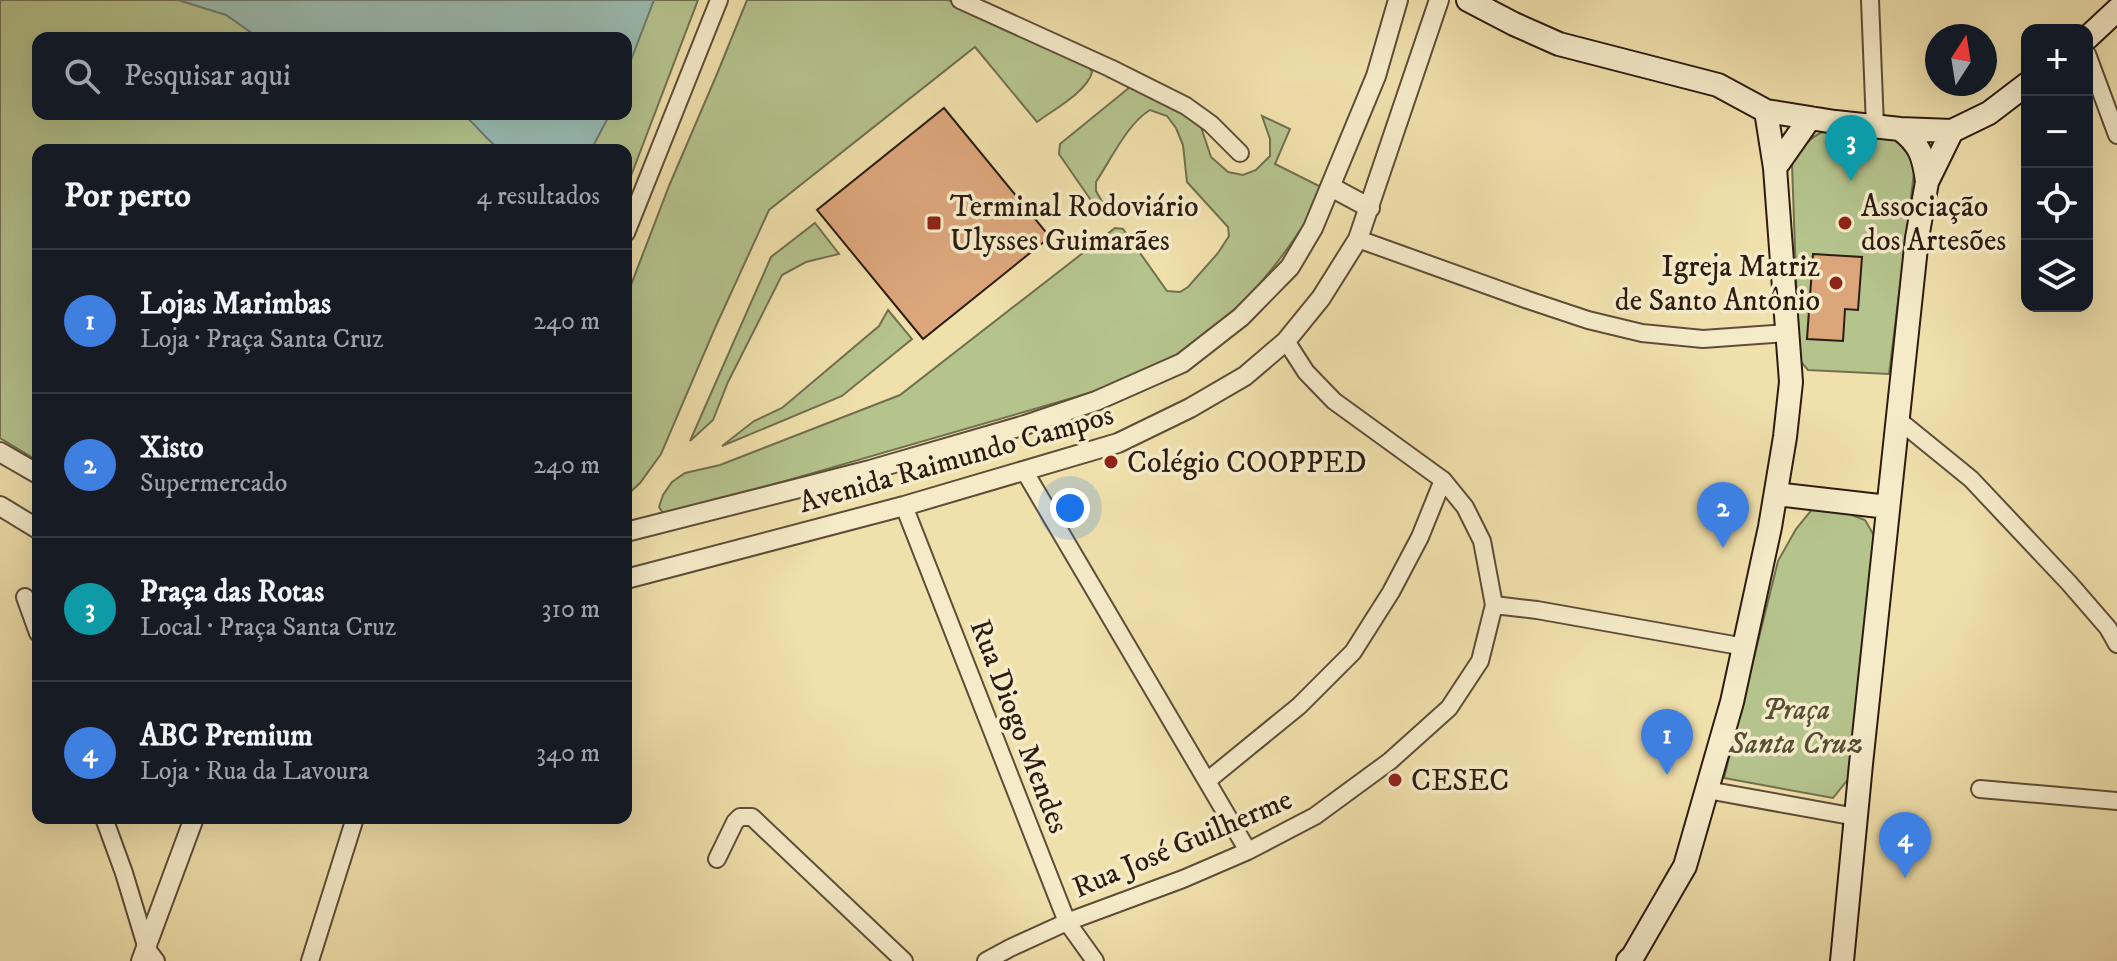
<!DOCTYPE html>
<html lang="pt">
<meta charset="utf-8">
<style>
:root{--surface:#171b24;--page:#242831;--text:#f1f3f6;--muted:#9ea1a6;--line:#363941;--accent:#c59692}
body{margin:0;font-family:"IM FELL DW Pica",serif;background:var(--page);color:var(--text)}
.controls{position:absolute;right:24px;top:24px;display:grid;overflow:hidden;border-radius:16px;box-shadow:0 8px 32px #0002}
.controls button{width:72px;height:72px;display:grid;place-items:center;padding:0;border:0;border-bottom:2px solid var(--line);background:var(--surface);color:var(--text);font:40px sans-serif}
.compass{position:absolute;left:1925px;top:24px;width:72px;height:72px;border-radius:50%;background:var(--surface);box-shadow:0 8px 32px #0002;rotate:12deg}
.you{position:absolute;left:1070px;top:508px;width:28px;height:28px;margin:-20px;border:6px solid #fff;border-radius:50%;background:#1a73e8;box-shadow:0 0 0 12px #1a73e833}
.badge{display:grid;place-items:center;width:52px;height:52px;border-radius:50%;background:var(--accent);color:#fff;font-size:26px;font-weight:700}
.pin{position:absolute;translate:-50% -66px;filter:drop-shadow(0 2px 4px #0008)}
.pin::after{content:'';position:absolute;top:42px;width:28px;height:24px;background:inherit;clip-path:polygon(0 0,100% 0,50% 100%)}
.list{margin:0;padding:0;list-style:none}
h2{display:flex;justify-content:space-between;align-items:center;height:104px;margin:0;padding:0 32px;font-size:34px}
h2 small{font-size:26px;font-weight:400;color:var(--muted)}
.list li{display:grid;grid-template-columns:52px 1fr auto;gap:24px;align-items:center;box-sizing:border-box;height:144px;padding:0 32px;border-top:2px solid var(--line)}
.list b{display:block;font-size:30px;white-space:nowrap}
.list p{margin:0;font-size:26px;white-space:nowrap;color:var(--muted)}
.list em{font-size:26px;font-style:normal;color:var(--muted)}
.icon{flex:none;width:44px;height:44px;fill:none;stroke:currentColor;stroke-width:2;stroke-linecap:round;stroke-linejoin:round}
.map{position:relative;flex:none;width:2117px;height:961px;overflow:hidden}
.search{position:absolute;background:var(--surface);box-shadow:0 8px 32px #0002;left:32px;top:32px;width:600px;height:88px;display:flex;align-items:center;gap:20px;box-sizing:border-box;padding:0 28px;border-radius:16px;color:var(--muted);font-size:30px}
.panel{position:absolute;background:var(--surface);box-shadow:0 8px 32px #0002;left:32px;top:144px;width:600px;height:680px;border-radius:16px}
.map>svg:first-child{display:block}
.green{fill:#b5c38d;stroke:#71704f;stroke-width:2;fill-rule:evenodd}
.water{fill:#9bbcb0;stroke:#6f7c70;stroke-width:2}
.building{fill:#dca67b;stroke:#2d1c11;stroke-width:2}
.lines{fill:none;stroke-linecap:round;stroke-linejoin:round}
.minor-casing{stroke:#5e4d38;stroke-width:20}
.tertiary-casing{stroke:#5e4d38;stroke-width:22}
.secondary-casing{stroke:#2d1c11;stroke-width:26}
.minor{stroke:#f5ebc9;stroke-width:16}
.tertiary{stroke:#f5ebc9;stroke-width:18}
.secondary{stroke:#f5ebc9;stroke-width:22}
.poi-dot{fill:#8f2418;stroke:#f5ebc9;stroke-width:3}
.labels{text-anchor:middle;stroke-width:7;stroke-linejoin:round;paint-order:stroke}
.poi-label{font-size:30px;fill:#2d1c11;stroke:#f5ebc9;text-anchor:start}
.street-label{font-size:30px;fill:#2d1c11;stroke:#f5ebc9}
.park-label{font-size:30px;font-style:italic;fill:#564e36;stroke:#f5ebc9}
</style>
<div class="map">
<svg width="2117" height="961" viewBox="0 0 2117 961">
<rect width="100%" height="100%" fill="#f0e0ac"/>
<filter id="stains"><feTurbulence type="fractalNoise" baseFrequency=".0025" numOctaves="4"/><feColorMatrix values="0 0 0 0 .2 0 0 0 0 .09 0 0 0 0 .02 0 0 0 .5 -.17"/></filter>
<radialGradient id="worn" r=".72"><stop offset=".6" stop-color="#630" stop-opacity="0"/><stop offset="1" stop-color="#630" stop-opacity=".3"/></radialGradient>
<path class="green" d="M 0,0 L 698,0 L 626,189 L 626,150 L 38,150 L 38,461 L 0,438 ZM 38,38 L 626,38 L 626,114 L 38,114 Z
M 747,0 L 948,0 L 1087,64 L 1092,72 C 1088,91 1053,110 1037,122 L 975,47 L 769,210 L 715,328 L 661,454 L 640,483 L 626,496 L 626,298 L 669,186 L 717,74 Z
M 1130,87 L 1141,89 L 1198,118 L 1211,157 L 1228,172 L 1243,175 L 1256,170 L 1270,156 L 1270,139 L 1262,116 L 1290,129 L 1275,164 L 1325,189 C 1285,262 1227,332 1151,369 C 1132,378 1112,384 1093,392 L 675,513 L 663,513 L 659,507 L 663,495 L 672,482 L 685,473 L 720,465 L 900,395 L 1115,228 L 1123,229 L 1167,291 L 1180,292 L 1188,287 L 1218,253 L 1229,236 L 1228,227 L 1187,182 L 1183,145 L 1176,128 L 1167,116 L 1150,110 C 1128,123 1111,159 1096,182 L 1096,191 L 1104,205 L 1097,209 L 1059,154 L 1060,144 Z
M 1822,132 L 1905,139 L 1923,164 L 1914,173 L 1889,374 L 1808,370 L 1795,355 L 1798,334 L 1792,164 C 1799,148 1807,140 1822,132 Z
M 815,223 L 839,254 L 806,262 L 782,275 L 728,382 L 713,420 L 690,441 L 771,257 Z
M 888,310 L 912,339 L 842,396 L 722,446 L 754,421 L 782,408 L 879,326 Z
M 1814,507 L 1841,511 L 1865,520 L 1876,539 L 1849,778 L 1833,798 L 1724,778 L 1778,561 L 1796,529 Z"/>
<path class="water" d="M 178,0 L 654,0 L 626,73 L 626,38 L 259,38 L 226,15 Z
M 462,114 L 610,114 L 591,150 L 501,150 C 486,141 477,124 462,114 Z"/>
<path class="building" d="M 944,108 L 1050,237 L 923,339 L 817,210 Z
M 1813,254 L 1862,257 L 1858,310 L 1845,309 L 1843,341 L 1807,339 Z"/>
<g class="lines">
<defs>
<path id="minor" d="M 960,0 L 1110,68 L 1186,106 L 1211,124 L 1240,153
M 1870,0 L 1875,126
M 2087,54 L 2117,135
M 626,233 L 719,0
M 1358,239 L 1528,300 L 1588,320 L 1642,333 L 1703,339 L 1787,333
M 1896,418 L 1971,479 L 2069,583 L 2108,628 L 2117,644
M 1025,472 L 1248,851
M 904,506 L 1067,922 L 1095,961
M 25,597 L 38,633
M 1494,605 L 1537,610 L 1745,647
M 1207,781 L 1299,706 L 1353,652 L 1391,592 L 1420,537 L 1443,480
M 1980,789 L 2117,801
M 1707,790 L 1856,817
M 104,818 L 124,873 L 147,949 L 156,961
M 717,859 L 735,822 L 740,817 L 752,817 L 904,961
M 310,961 L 355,818
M 986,961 L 1010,948 L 1067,922 L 1183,879 L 1248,851 L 1315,816 L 1390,761 L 1449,708 L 1480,661 L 1494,605 L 1482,541 L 1465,507 L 1443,480 L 1334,401 L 1306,372 L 1286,341"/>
<path id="tertiary" d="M 1331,187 L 1370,208
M 0,452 L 38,474
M 0,506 L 38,529
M 626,532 L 870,470 L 1025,425 L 1096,401 L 1182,363 L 1241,317 L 1290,267 L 1313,228 L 1376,76 L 1398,0
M 626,579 L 904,506 L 1118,443 L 1190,408 L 1245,376 L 1286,341 L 1321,298 L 1358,239 L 1439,0
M 141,961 L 194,818"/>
<path id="secondary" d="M 1468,0 L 1514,24 L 1559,44 L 1718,85 L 1766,111 L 1835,122 L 1900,129 L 1952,131 L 1989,113 L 2027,84
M 2087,38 L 2117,10
M 1900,129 C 1920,144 1924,157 1927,182
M 1775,168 L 1810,118
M 1776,494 L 1888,507
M 1628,961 L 1633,956 L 1685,866 L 1732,702 L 1770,527 L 1785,437 L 1791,382 L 1775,168 L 1766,111
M 1842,961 L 1861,764 L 1917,238 L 1927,182 L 1952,131"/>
</defs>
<use href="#minor" class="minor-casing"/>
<use href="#tertiary" class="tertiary-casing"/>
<use href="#secondary" class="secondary-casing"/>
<use href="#minor" class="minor"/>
<use href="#tertiary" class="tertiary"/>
<use href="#secondary" class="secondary"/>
</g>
<g class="poi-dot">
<rect x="926" y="215" width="16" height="16" rx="4"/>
<circle cx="1845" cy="223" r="8"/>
<circle cx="1836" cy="283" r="8"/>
<circle cx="1111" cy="462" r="8"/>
<circle cx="1395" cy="780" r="8"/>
</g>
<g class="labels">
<g class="poi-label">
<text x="950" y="216">Terminal Rodoviário<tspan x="950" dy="34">Ulysses Guimarães</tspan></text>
<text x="1861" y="216">Associação<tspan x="1861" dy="34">dos Artesões</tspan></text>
<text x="1820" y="276" text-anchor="end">Igreja Matriz<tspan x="1820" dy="34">de Santo Antônio</tspan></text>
<text x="1127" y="472">Colégio COOPPED</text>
<text x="1411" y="790">CESEC</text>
</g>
<g class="street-label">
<text transform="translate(956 458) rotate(-16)" y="10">Avenida Raimundo Campos</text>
<text transform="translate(1020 726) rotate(69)" y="10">Rua Diogo Mendes</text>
<text transform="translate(1182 843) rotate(-23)" y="10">Rua José Guilherme</text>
</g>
<g class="park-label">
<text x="1796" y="719">Praça<tspan x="1796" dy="34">Santa Cruz</tspan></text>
</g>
</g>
<rect width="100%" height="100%" filter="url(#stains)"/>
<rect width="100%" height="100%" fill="url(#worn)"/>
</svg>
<div class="controls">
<button>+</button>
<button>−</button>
<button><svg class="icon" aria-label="locate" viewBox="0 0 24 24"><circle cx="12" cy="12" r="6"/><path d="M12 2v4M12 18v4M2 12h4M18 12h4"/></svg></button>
<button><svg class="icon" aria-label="layers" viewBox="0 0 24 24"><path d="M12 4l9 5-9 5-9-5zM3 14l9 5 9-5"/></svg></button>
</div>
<svg class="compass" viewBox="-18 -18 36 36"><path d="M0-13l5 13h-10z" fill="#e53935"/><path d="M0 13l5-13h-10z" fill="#9ea1a6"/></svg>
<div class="you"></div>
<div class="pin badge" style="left:1667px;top:775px;background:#3f7fe0">1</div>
<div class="pin badge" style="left:1723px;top:548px;background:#3f7fe0">2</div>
<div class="pin badge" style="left:1851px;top:181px;background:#0f9aa8">3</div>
<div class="pin badge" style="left:1905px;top:878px;background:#3f7fe0">4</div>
<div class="search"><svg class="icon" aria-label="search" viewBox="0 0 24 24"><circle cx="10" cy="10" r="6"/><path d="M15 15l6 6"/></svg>Pesquisar aqui</div>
<section class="panel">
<h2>Por perto<small>4 resultados</small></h2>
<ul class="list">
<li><span class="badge" style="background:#3f7fe0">1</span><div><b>Lojas Marimbas</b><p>Loja · Praça Santa Cruz</p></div><em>240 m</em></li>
<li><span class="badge" style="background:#3f7fe0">2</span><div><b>Xisto</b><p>Supermercado</p></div><em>240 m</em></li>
<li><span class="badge" style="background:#0f9aa8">3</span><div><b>Praça das Rotas</b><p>Local · Praça Santa Cruz</p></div><em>310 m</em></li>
<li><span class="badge" style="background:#3f7fe0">4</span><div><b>ABC Premium</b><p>Loja · Rua da Lavoura</p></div><em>340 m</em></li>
</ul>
</section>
</div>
